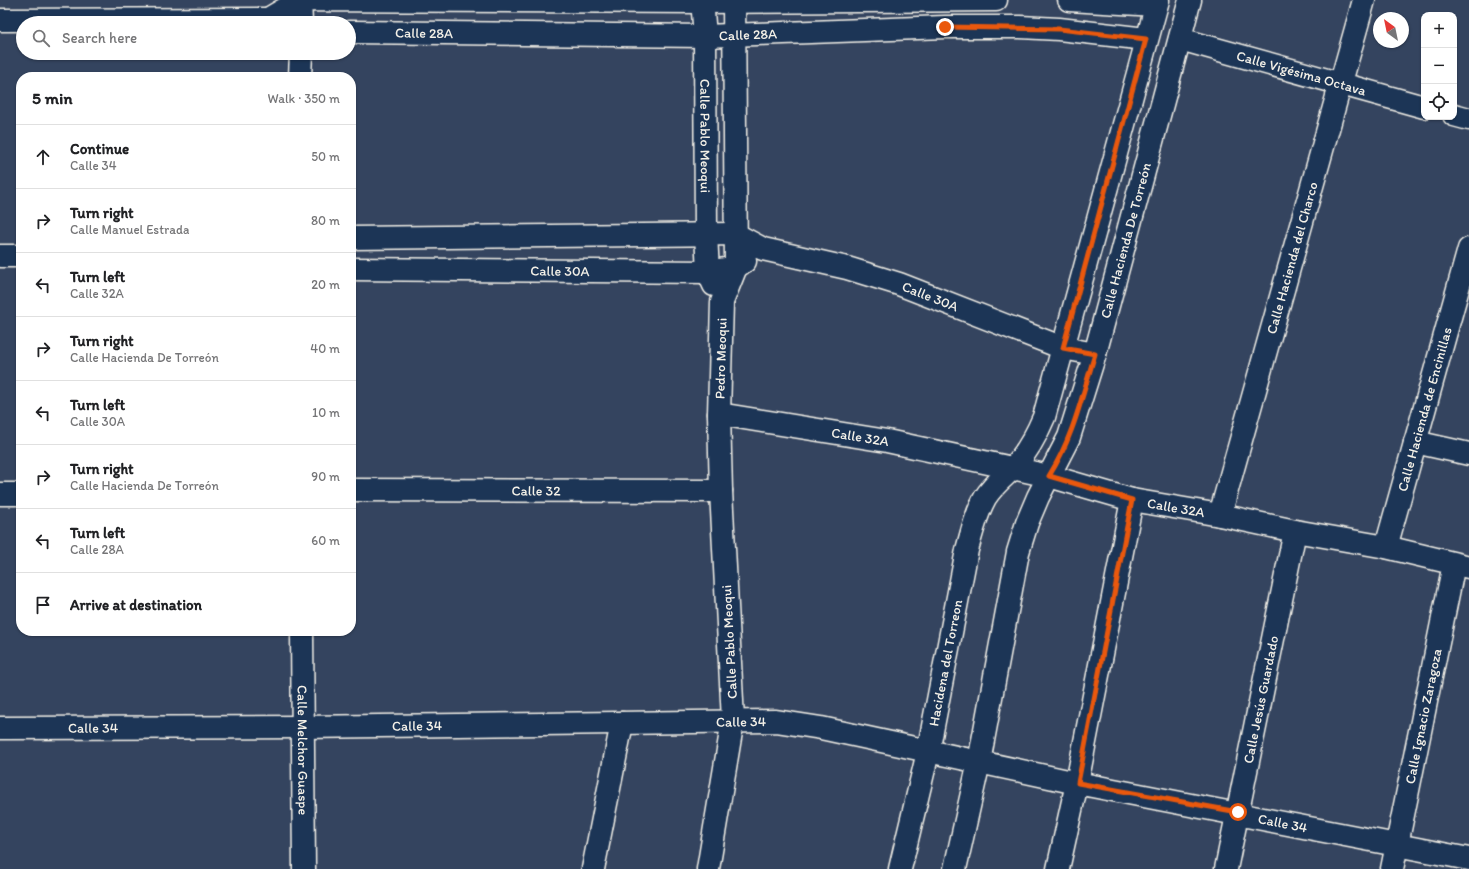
<!DOCTYPE html>
<meta charset="utf-8">
<style>
:root{--surface:#fff;--page:#f6f6f6;--text:#202124;--muted:#757577;--line:#e0e0e0}
body{margin:0;font-family:Itim,sans-serif;background:var(--page);color:var(--text)}
.controls{position:absolute;right:12px;top:12px;display:grid;overflow:hidden;border-radius:8px;box-shadow:0 1px 3px #0004}
.controls button{width:36px;height:36px;display:grid;place-items:center;padding:0;border:0;border-bottom:1px solid var(--line);background:var(--surface);color:var(--text);font:20px sans-serif}
.compass{position:absolute;left:1373px;top:12px;width:36px;height:36px;border-radius:50%;background:var(--surface);box-shadow:0 1px 3px #0004;rotate:327deg}
.stop{position:absolute;width:12px;height:12px;margin:-9px;border:3px solid #ea580c;border-radius:50%;background:#fff}
.stop.end{background:#ea580c;border-color:#fff;box-shadow:0 1px 4px #0008}
.list{margin:0;padding:0;list-style:none}
h2{display:flex;justify-content:space-between;align-items:center;height:52px;margin:0;padding:0 16px;font-size:17px}
h2 small{font-size:13px;font-weight:400;color:var(--muted)}
.list li{display:grid;grid-template-columns:26px 1fr auto;gap:12px;align-items:center;box-sizing:border-box;height:64px;padding:0 16px;border-top:1px solid var(--line)}
.list b{display:block;font-size:15px;white-space:nowrap}
.list p{margin:0;font-size:13px;white-space:nowrap;color:var(--muted)}
.list em{font-size:13px;font-style:normal;color:var(--muted)}
.icon{flex:none;width:22px;height:22px;fill:none;stroke:currentColor;stroke-width:2;stroke-linecap:round;stroke-linejoin:round}
.map{position:relative;flex:none;width:1469px;height:869px;overflow:hidden}
.search{position:absolute;background:var(--surface);box-shadow:0 1px 3px #0004;left:16px;top:16px;width:340px;height:44px;display:flex;align-items:center;gap:10px;box-sizing:border-box;padding:0 14px;border-radius:22px;color:var(--muted);font-size:15px}
.panel{position:absolute;background:var(--surface);box-shadow:0 1px 3px #0004;left:16px;top:72px;width:340px;height:564px;border-radius:16px}
.map>svg:first-child{display:block}
.lines{fill:none;stroke-linecap:round;stroke-linejoin:round}
.minor-casing{stroke:#f4f1e8;stroke-width:25}
.secondary-casing{stroke:#f4f1e8;stroke-width:25}
.minor{stroke:#1d3557;stroke-width:22}
.secondary{stroke:#1d3557;stroke-width:22}
.route{stroke:#ea580c;stroke-width:5}
.labels{text-anchor:middle;stroke-width:3.5;stroke-linejoin:round;paint-order:stroke}
.street-label{font-size:14px;fill:#f4f1e8;stroke:#1d3557}
</style>
<div class="map">
<svg width="1469" height="869" viewBox="0 0 1469 869">
<rect width="100%" height="100%" fill="#34445f"/>
<filter id="ink" filterUnits="userSpaceOnUse"><feTurbulence type="fractalNoise" baseFrequency=".025" numOctaves="2"/><feDisplacementMap in="SourceGraphic" scale="8" xChannelSelector="R" yChannelSelector="G"/><feConvolveMatrix kernelMatrix="1 2 1 2 8 2 1 2 1" color-interpolation-filters="sRGB"/></filter>
<g filter="url(#ink)">
<g class="lines">
<defs>
<g id="minor">
<path id="s1" d="M 702,0 L 705,36 L 706,234 L 708,272 L 714,285"/>
<path d="M 1069,0 L 1156,5"/>
<path d="M 268,19 L 300,0 L 702,2 L 996,0"/>
<path d="M 0,20 L 268,19 L 279,23"/>
<path id="s2" d="M 349,32 L 705,36 L 945,27 L 1020,27 L 1059,29 L 1146,39"/>
<path id="s3" d="M 1180,39 L 1424,107"/>
<path d="M 1454,115 L 1469,119"/>
<path id="s4" d="M 351,238 L 735,234 L 763,249 L 847,268 L 899,284 L 1063,348 L 1095,354"/>
<path d="M 0,256 L 21,256"/>
<path id="s5" d="M 351,269 L 708,272 L 736,267 L 745,261"/>
<path id="s6" d="M 719,414 L 887,441 L 1049,476 L 1132,500 L 1220,515 L 1295,531 L 1386,547 L 1469,567"/>
<path d="M 1415,442 L 1469,454"/>
<path id="s7" d="M 351,490 L 721,491"/>
<path d="M 0,494 L 21,494"/>
<path id="s8" d="M 1220,515 L 1364,0"/>
<path id="s9" d="M 1386,547 L 1469,249"/>
<path id="s10" d="M 0,728 L 302,727 L 776,721 L 821,728 L 1077,783 L 1469,859"/>
<path d="M 593,869 L 622,723"/>
<path id="s11" d="M 708,869 L 733,720 L 721,491 L 719,414 L 722,302 L 736,267 L 734,0"/>
<path id="s12" d="M 900,869 L 928,752 L 967,550 C 972,532 976,514 985,498 C 993,485 1004,477 1014,467 C 1028,451 1036,436 1044,417 L 1158,0"/>
<path id="s13" d="M 955,869 L 979,762 L 1018,552 L 1027,523 L 1038,497 L 1069,437 L 1095,354 L 1190,0"/>
<path d="M 1058,869 L 1077,783 L 1132,500"/>
<path id="s14" d="M 1226,869 L 1295,531"/>
<path id="s15" d="M 1392,869 L 1454,564"/>
</g>
<g id="secondary">
<path d="M 300,0 L 301,23"/>
<path d="M 300,77 L 301,53"/>
<path id="s16" d="M 302,631 L 304,869"/>
</g>
</defs>
<use href="#minor" class="minor-casing"/>
<use href="#secondary" class="secondary-casing"/>
<use href="#minor" class="minor"/>
<use href="#secondary" class="secondary"/>
</g>
</g>
<g class="lines" filter="url(#ink)">
<path class="route" d="M 945,27 L 1059,29 L 1146,39 L 1063,348 L 1095,354 C 1082,396 1073,438 1049,476 L 1132,500 L 1078,783 L 1238,812"/>
</g>
<g class="labels">
<g class="street-label">
<text dy="5" stroke="none"><textPath href="#s2" startOffset="75">Calle 28A</textPath></text>
<text dy="5" stroke="none"><textPath href="#s2" startOffset="399">Calle 28A</textPath></text>
<text dy="5" stroke="none"><textPath href="#s3" startOffset="126">Calle Vigésima Octava</textPath></text>
<text dy="5" stroke="none"><textPath href="#s1" startOffset="136">Calle Pablo Meoqui</textPath></text>
<text dy="5" stroke="none"><textPath href="#s13" startOffset="654">Calle Hacienda De Torreón</textPath></text>
<text dy="5" stroke="none"><textPath href="#s8" startOffset="267">Calle Hacienda del Charco</textPath></text>
<text dy="5" stroke="none"><textPath href="#s5" startOffset="209">Calle 30A</textPath></text>
<text dy="5" stroke="none"><textPath href="#s4" startOffset="590">Calle 30A</textPath></text>
<text dy="5" stroke="none"><textPath href="#s11" startOffset="513">Pedro Meoqui</textPath></text>
<text dy="5" stroke="none"><textPath href="#s9" startOffset="143">Calle Hacienda de Encinillas</textPath></text>
<text dy="5" stroke="none"><textPath href="#s6" startOffset="143">Calle 32A</textPath></text>
<text dy="5" stroke="none"><textPath href="#s7" startOffset="185">Calle 32</textPath></text>
<text dy="5" stroke="none"><textPath href="#s6" startOffset="467">Calle 32A</textPath></text>
<text transform="translate(729 642) rotate(-93)" y="5">Calle Pablo Meoqui</text>
<text dy="5" stroke="none"><textPath href="#s12" startOffset="211">Hacidena del Torreon</textPath></text>
<text dy="5" stroke="none"><textPath href="#s14" startOffset="173">Calle Jesús Guardado</textPath></text>
<text dy="5" stroke="none"><textPath href="#s15" startOffset="156">Calle Ignacio Zaragoza</textPath></text>
<text dy="5" stroke="none"><textPath href="#s10" startOffset="741">Calle 34</textPath></text>
<text dy="5" stroke="none"><textPath href="#s10" startOffset="417">Calle 34</textPath></text>
<text dy="5" stroke="none"><textPath href="#s10" startOffset="93">Calle 34</textPath></text>
<text dy="5" stroke="none"><textPath href="#s16" startOffset="119">Calle Melchor Guaspe</textPath></text>
<text dy="5" stroke="none"><textPath href="#s10" startOffset="1293">Calle 34</textPath></text>
</g>
</g>
</svg>
<div class="controls">
<button>+</button>
<button>−</button>
<button><svg class="icon" aria-label="locate" viewBox="0 0 24 24"><circle cx="12" cy="12" r="6"/><path d="M12 2v4M12 18v4M2 12h4M18 12h4"/></svg></button>
</div>
<svg class="compass" viewBox="-18 -18 36 36"><path d="M0-13l5 13h-10z" fill="#e53935"/><path d="M0 13l5-13h-10z" fill="#757577"/></svg>
<div class="stop" style="left:1238px;top:812px"></div>
<div class="stop end" style="left:945px;top:27px"></div>
<div class="search"><svg class="icon" aria-label="search" viewBox="0 0 24 24"><circle cx="10" cy="10" r="6"/><path d="M15 15l6 6"/></svg>Search here</div>
<section class="panel">
<h2>5 min<small>Walk · 350 m</small></h2>
<ul class="list">
<li><svg class="icon" aria-label="ahead" viewBox="0 0 24 24"><path d="M12 20V5M6 11l6-6 6 6"/></svg><div><b>Continue</b><p>Calle 34</p></div><em>50 m</em></li>
<li><svg class="icon" aria-label="right" viewBox="0 0 24 24"><path d="M7 20v-9h11M14 6l5 5-5 5"/></svg><div><b>Turn right</b><p>Calle Manuel Estrada</p></div><em>80 m</em></li>
<li><svg class="icon" aria-label="left" viewBox="0 0 24 24"><path d="M17 20v-9H6M10 6l-5 5 5 5"/></svg><div><b>Turn left</b><p>Calle 32A</p></div><em>20 m</em></li>
<li><svg class="icon" aria-label="right" viewBox="0 0 24 24"><path d="M7 20v-9h11M14 6l5 5-5 5"/></svg><div><b>Turn right</b><p>Calle Hacienda De Torreón</p></div><em>40 m</em></li>
<li><svg class="icon" aria-label="left" viewBox="0 0 24 24"><path d="M17 20v-9H6M10 6l-5 5 5 5"/></svg><div><b>Turn left</b><p>Calle 30A</p></div><em>10 m</em></li>
<li><svg class="icon" aria-label="right" viewBox="0 0 24 24"><path d="M7 20v-9h11M14 6l5 5-5 5"/></svg><div><b>Turn right</b><p>Calle Hacienda De Torreón</p></div><em>90 m</em></li>
<li><svg class="icon" aria-label="left" viewBox="0 0 24 24"><path d="M17 20v-9H6M10 6l-5 5 5 5"/></svg><div><b>Turn left</b><p>Calle 28A</p></div><em>60 m</em></li>
<li><svg class="icon" aria-label="arrive" viewBox="0 0 24 24"><path d="M6 21V4h12l-3 4 3 4H6"/></svg><div><b>Arrive at destination</b></div></li>
</ul>
</section>
</div>
